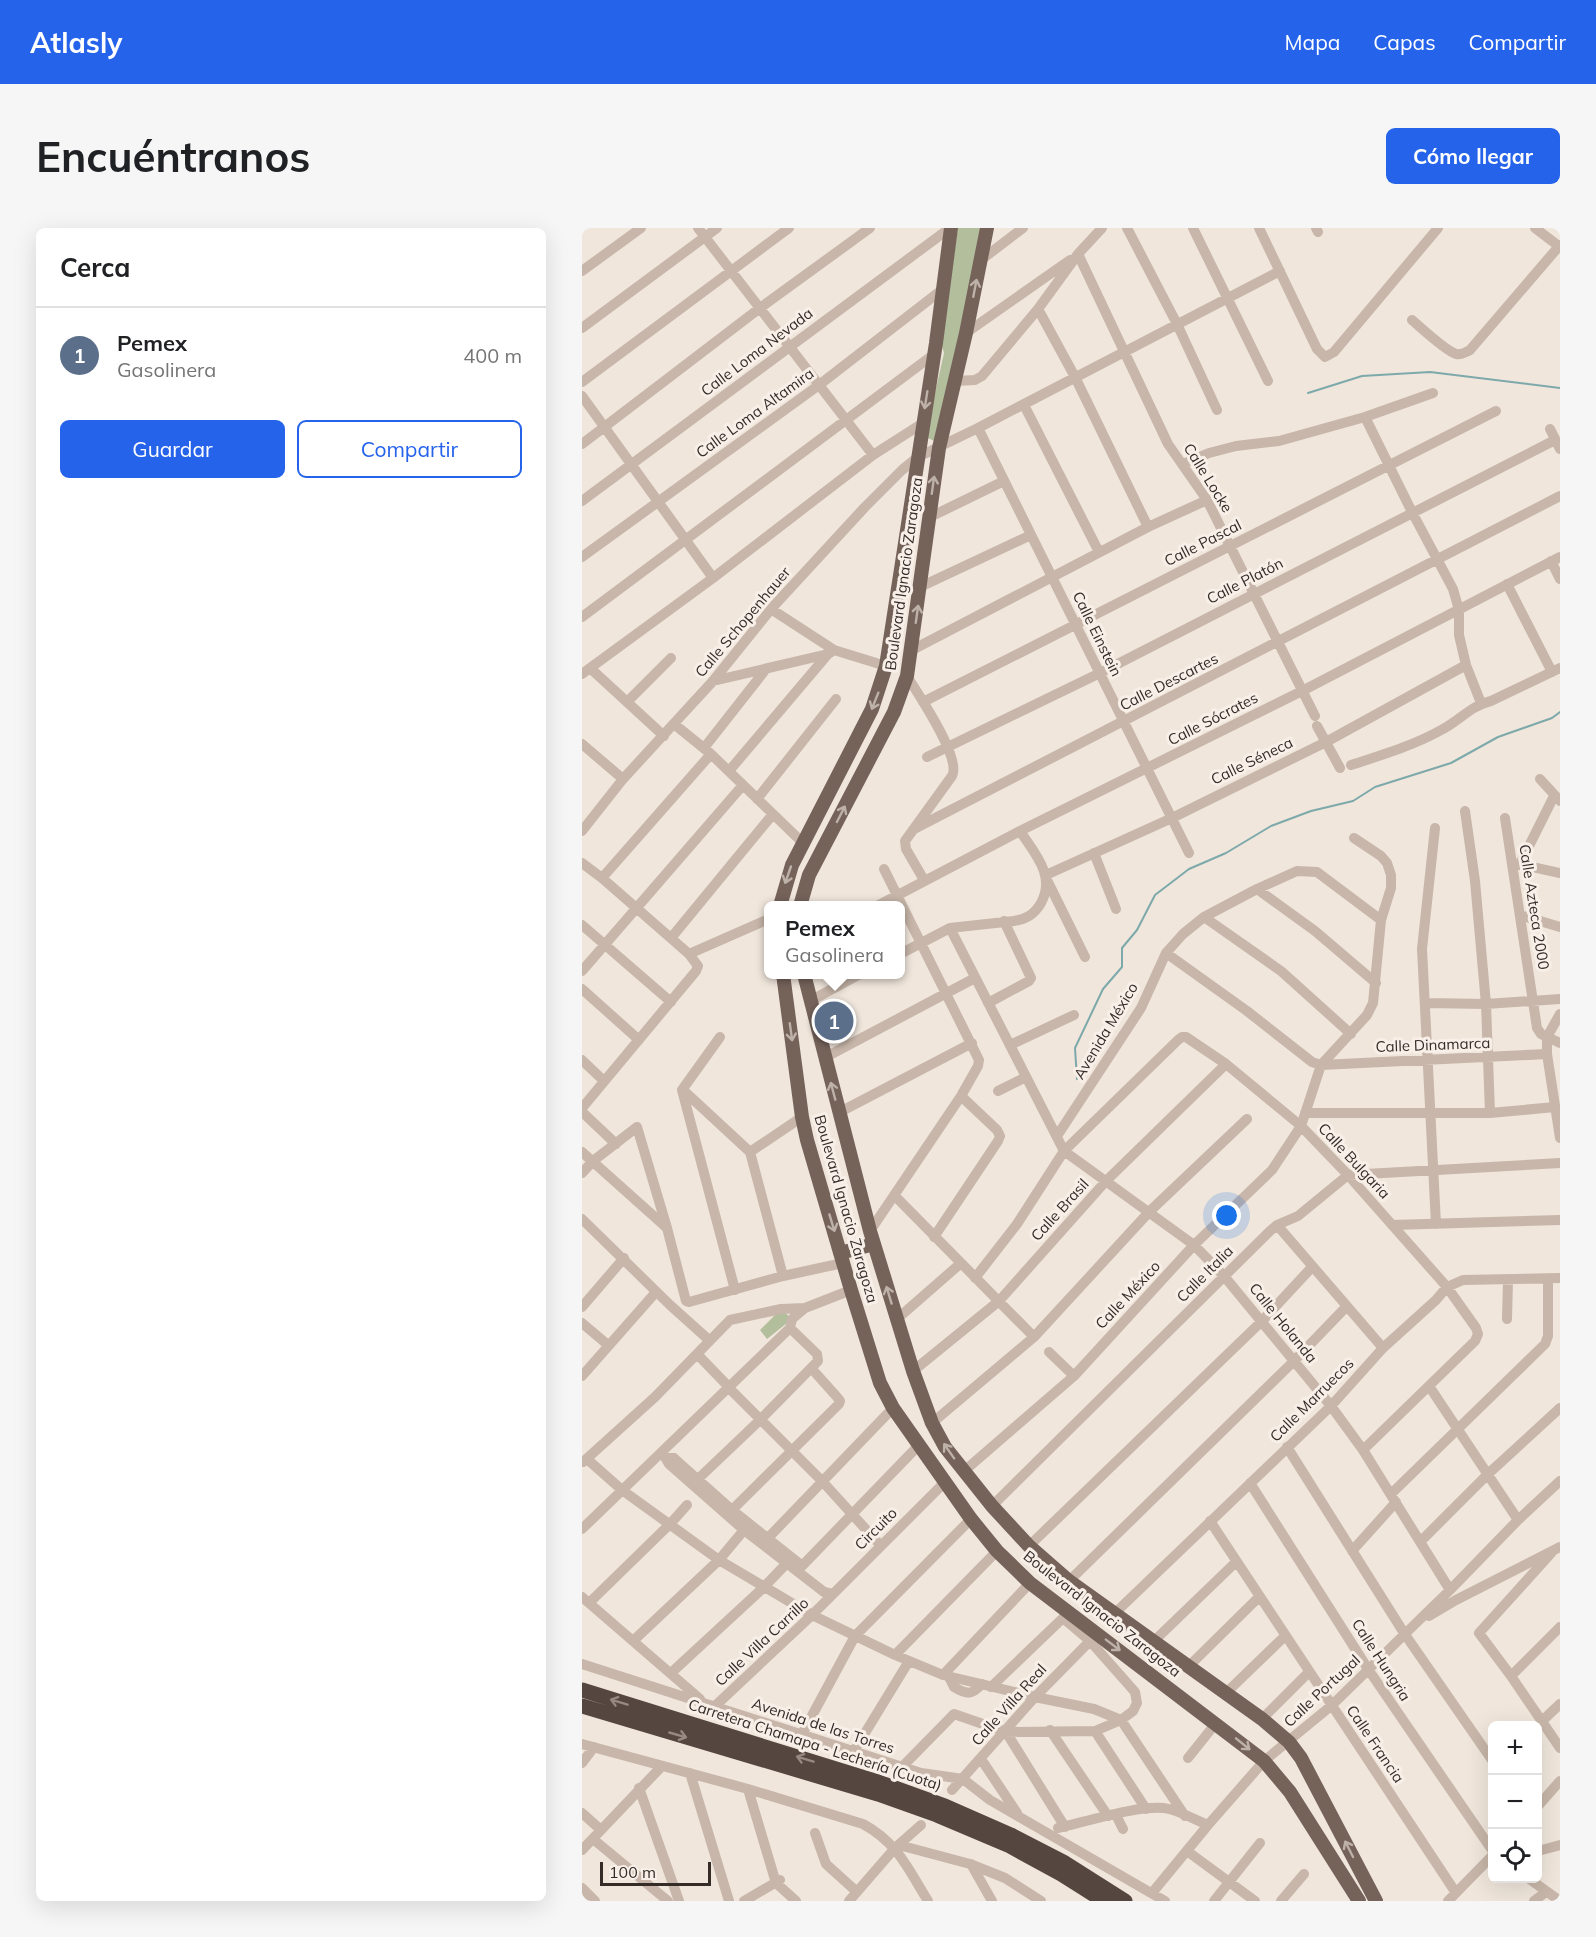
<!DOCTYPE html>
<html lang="es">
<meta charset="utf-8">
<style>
:root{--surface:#fff;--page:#f6f6f6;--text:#202124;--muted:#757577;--line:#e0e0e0;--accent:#2563eb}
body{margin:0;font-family:Mulish,sans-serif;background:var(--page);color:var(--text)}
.controls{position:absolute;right:18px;bottom:18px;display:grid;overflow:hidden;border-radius:9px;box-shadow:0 6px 24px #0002}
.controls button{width:54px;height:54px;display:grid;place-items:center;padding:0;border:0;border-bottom:2px solid var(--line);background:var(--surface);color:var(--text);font:30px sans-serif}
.scale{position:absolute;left:18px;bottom:15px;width:111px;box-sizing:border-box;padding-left:6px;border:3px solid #352c28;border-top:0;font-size:16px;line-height:21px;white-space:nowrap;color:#352c28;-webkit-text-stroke:4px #f8f0e8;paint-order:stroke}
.you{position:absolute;left:645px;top:988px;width:21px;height:21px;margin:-15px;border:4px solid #fff;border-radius:50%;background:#1a73e8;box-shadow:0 0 0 9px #1a73e833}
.badge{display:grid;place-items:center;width:39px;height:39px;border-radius:50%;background:var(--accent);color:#fff;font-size:20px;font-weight:700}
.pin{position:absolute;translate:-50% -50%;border:3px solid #fff;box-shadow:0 2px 6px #0006}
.popup{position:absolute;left:182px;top:673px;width:141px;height:78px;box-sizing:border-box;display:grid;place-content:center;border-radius:9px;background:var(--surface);filter:drop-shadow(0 2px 4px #0005);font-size:20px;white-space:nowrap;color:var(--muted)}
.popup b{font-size:22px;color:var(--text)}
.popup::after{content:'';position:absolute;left:50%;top:100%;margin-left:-12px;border:12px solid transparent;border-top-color:var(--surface)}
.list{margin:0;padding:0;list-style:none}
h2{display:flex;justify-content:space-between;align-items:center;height:78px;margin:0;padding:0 24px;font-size:26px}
h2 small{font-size:20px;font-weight:400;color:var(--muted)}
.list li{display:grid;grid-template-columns:39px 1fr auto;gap:18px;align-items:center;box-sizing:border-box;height:96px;padding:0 24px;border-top:2px solid var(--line)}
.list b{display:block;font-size:22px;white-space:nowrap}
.list p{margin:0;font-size:20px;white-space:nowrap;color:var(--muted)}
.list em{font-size:20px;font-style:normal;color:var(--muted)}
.actions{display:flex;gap:12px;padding:18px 24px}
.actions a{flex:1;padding:14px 0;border:2px solid var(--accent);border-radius:9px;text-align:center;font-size:21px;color:var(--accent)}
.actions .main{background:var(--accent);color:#fff}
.icon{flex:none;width:33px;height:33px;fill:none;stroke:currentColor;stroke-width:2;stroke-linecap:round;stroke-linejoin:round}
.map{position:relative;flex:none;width:978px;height:1673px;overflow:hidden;border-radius:9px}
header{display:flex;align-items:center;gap:36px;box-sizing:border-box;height:84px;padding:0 30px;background:var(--accent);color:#fff}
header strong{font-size:28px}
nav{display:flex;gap:33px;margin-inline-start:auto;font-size:21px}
.intro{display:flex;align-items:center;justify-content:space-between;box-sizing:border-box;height:144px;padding:0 36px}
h1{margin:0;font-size:42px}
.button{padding:15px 27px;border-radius:9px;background:var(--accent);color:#fff;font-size:21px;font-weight:700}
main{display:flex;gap:36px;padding:0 36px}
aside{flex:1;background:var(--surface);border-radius:9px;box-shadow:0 6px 24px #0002}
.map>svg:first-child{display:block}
.green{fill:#b3be9d}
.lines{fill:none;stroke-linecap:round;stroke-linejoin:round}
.stream{stroke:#7da9ab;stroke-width:2}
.minor{stroke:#c7b6a9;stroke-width:10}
.major{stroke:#75635a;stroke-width:14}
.highway{stroke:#554640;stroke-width:15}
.oneway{stroke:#bdb1a8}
.oneway2{stroke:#968a83}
.labels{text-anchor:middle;stroke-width:6;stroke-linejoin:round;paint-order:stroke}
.street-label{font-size:15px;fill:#352c28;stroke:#f8f0e8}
</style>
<header>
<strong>Atlasly</strong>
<nav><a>Mapa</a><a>Capas</a><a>Compartir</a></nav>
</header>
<div class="intro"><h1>Encuéntranos</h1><a class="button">Cómo llegar</a></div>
<main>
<aside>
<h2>Cerca<small></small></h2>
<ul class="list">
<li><span class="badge" style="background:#5c6f8a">1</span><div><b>Pemex</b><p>Gasolinera</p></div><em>400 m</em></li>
</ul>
<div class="actions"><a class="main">Guardar</a><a>Compartir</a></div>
</aside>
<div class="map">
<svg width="978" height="1673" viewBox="0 0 978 1673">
<rect width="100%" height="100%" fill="#f0e6dc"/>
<path class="green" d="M 376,0 L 403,0 L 355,211 L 352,213 L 346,210 L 349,183 L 362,125 L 359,115 Z
M 199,1081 L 210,1091 L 185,1111 L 178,1102 Z"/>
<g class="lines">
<path class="stream" d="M 726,165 L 780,148 L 848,144 L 978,160
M 495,851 L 493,820 L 521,761 L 540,739 L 540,720 L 555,702 L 573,667 L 607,641 L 644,625 L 689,598 L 729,583 L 771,573 L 793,559 L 869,535 L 916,509 L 970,490 L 978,484"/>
<path class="minor" d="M 116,0 L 291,227
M 545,0 L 595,96 L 635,182
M 611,0 L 686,153
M 677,0 L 735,121 L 743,129 L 752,124 L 856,0
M 734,0 L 736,4
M 953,0 L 978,19
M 496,26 L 586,216 L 625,272 L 733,488
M 399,32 L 441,0
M 0,43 L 59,0
M 456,81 L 493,149 L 566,299
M 830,92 C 839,100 864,123 874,126 C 880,127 884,124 888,122 L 978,17
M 0,100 L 135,0
M 384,105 L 488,32
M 373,153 L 393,152 L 400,148 L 456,81 L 496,26 L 520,0
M 0,154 L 207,0
M 0,168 L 131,350
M 442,177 L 517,324
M 783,189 L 830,284 L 871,361 L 877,382 L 877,407 L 884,437 L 899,475
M 396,200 L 607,625
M 968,201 L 978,221
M 0,216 L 178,80 L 288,0
M 601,236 L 627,225 L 654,218 L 697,213 L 783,189 L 851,165
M 0,273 L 368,0
M 346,290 L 422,253
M 0,329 L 237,157 L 361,61
M 969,333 L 978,351
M 925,356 L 970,444
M 338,359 L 449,307
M 189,381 L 252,422 L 304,438
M 0,389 L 351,127
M 330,422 L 566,299 L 625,272
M 8,440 L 82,508
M 0,446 L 131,350 L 291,227 L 341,195
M 325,448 C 336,466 380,530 370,548 L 323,613 L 324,621 L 342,652
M 131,453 L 246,426
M 45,474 L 89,430
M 341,474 L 914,183
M 92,496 L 129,526 L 222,616
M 735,498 L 758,540
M 0,516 L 41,551
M 122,520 L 184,441
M 345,529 L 518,445 L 973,212
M 769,537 C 800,527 833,517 861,501 C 878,492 890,477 909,473 L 978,440
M 147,543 L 246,426 L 252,422
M 958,551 L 978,573
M 175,571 L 254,471
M 883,583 L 893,653 L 904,776 L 908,885
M 923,590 L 955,800 L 959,806 L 978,815
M 853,600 L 840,721 L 854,996
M 332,601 L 978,268
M 0,603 L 41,551 L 131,453 L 189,381 L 282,280 L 320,242 L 336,229 L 396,200 L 698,43
M 512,625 L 534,681
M 0,635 L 20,650 L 107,726 L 116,738 L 114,743 L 0,880
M 932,635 L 978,645
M 938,636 L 972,568
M 464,647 L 590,590 L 744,514 L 884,437
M 20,650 L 129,526
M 466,654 L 503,729
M 675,661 L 733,703 L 794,755
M 295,678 L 438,603 L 720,463 L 978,329
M 938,687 L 978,699
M 622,689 L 699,743 L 769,806
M 0,697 L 89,774
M 368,700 L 482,923 L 612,1017 L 642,1048 L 749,1178 L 781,1222 L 868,1362
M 89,710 L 191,586
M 584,725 L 665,783 L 730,834 L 739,837 L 965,826
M 107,726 L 182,693
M 318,726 L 368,700 L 432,693 C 444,691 452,687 459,675 C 474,648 453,626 438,603
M 0,743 L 161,557
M 0,761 L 57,812
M 228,773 L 278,746
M 406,775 L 447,753 L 449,750 L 422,693
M 844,775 L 904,776 L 978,771
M 978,786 L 965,809 L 965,826 L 978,910
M 428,817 L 492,787
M 242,830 L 393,750
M 0,832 L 22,853
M 100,862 L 153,1062
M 100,862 L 138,809
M 101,862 L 168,924
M 416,863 L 444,849
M 0,884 L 34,916
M 256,885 L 390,815
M 723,885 L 908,885 L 973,879
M 475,908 L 559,780 L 584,725 L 601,706 L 622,689 L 675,661 L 715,643 L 735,644 L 799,692
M 0,924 L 85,1000 L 104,1073 L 107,1074 L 201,1048 L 261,1035
M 168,924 L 201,1048
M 168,924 L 220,889
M 0,945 L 11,933 L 55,899 L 85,1000
M 313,968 L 452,1109
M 0,991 L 88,1077 L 127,1112
M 695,997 L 801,1120
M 810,997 L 978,992
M 288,1003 L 379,868 L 396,838 L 397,832 L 302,641
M 352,1009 L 416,913 L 418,908 L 415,902 L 379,868
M 393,1050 L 435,996 L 482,923 L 596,812 L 600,809 L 604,809 L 644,836 L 719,898 L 766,947 L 865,1059 L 894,1100 L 896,1106 L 893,1113 L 781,1222
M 0,1079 L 42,1030
M 315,1091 L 379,1035
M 925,1091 L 926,1052
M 0,1095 L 26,1117
M 467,1124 L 492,1148
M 115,1126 L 143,1155
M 331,1143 L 417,1073 L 524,953 L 644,836
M 0,1148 L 74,1064
M 145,1158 L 240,1253 L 299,1318
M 847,1158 L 936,1292
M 350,1195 L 452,1109 L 568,983 L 665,891
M 705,1219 L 822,1405 L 910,1532
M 80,1224 L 87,1236 L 162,1302 L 242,1364 L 251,1366
M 85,1230 L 92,1230 L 95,1233 L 150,1282 L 219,1337
M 5,1231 L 40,1262 L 137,1332 L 230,1387 L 313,1427 L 361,1447 L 453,1469 L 512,1481 L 539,1492 L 603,1588
M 1,1234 L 73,1169 L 148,1092 L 199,1081 L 223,1080 L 269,1062
M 381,1244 L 492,1148 L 612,1017 L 690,942 L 719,898 L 739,837 L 785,787 L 791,775 L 799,692 L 809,660 L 809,647 L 805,635 L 799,628 L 772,610
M 116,1251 L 179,1191 L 236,1133 L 235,1126 L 208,1100
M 668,1255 L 786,1441 L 910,1622
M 809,1266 L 963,1116 L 966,1108 L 966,1051
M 410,1278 L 688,1003 L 695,997 L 716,988 L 766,947 L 978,935
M 150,1282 L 257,1176 L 258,1173 L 255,1169 L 230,1141
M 628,1293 L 874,1665
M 0,1301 L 208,1100 L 210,1091 L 223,1080
M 186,1310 L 311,1180
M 839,1313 L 906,1246 L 978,1180
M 447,1318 L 680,1093 L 730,1039
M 972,1322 L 897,1405 L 929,1448 L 978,1520
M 770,1323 L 814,1274
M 220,1338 L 337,1217
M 487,1353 L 712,1133 L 765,1078
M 0,1369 L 118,1471
M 7,1375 L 88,1296 L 105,1277
M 533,1385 L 749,1178 L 801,1120 L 854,1072 L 865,1059 L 881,1052 L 978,1050
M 847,1388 L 874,1372 L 978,1319
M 51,1413 L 137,1332 L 162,1302
M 572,1413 L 654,1334
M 313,1427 L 415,1323
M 0,1436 L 339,1545 L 381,1551 L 408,1572 L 583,1673
M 607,1438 L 677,1369
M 89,1445 L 181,1360 L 205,1335
M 361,1447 L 448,1355
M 929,1448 L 978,1399
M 367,1449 L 372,1459 C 385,1467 390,1467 400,1456
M 409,1459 L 481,1390 L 483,1385
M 644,1465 L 703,1408
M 132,1479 L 230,1387 L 363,1254
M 680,1491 L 727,1444
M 960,1493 L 978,1476
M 468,1502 L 526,1588
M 513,1503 L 564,1581
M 424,1504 L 513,1503 L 539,1492 L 551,1483 L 555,1475 L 553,1464 L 508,1413 L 481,1390
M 219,1508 L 273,1408 L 389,1291
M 0,1516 L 166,1561 L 281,1596 C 316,1615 326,1641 346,1673
M 272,1523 L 327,1433
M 606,1530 L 634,1495
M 399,1531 L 435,1585
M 0,1535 L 12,1519
M 320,1539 L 372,1486 L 424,1504 L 483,1599
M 108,1545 L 147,1673
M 57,1560 L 97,1673
M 166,1561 L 194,1655 L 214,1673
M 370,1562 L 453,1469 L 508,1413
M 956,1578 L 978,1553
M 0,1585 L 19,1602
M 534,1587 L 541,1601
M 476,1600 C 503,1594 562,1575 587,1581 C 600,1584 613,1592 626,1597
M 233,1605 L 244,1636 L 275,1664
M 11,1611 L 86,1673
M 317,1617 L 388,1636 L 423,1650 L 459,1673
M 0,1622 L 80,1538
M 605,1623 L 673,1673
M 956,1623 L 978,1617
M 389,1636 L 410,1673
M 946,1650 L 978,1673
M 0,1660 L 13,1673
M 570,1665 L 626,1597 L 682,1533 L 749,1478 L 868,1362 L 936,1292 L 978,1253
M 162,1673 L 198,1652
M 267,1673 L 313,1620 L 339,1597
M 632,1673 L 678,1615
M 699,1673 L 722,1646
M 866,1673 L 910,1628
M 952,1673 L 964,1664"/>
<path class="major" d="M 198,678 L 210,637 L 290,481 L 304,438 L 354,115 L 369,0
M 218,678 L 227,647 L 312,484 L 325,448 L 357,220 L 384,105 L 405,0
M 201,746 L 220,889 L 225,912 L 269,1062 L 298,1155 L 311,1180 L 389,1291 L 415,1323 L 448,1355 L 682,1533 L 708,1564 L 777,1673
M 222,746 L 288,1003 L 331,1143 L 350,1195 L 363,1219 L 410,1278 L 447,1318 L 487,1353 L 680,1491 L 707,1514 L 719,1530 L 794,1673
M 258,1025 L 292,1016"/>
<path class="highway" d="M 0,1462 L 299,1555 L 363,1578 L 429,1607 L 483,1635 L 543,1673
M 0,1478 L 296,1566 L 355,1587 L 426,1617 L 479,1646 L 522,1673"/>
</g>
<defs><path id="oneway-shaft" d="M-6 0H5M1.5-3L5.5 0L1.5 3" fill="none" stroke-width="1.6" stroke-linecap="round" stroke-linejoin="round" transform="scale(1.5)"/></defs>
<g class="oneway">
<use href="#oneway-shaft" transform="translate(393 60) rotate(-79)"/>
<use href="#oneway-shaft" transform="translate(344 172) rotate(99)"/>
<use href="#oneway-shaft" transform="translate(351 257) rotate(-82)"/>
<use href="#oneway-shaft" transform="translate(335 386) rotate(-82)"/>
<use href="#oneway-shaft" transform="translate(293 473) rotate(112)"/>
<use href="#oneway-shaft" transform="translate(259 586) rotate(-63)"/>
<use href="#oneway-shaft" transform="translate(206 647) rotate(109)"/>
<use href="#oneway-shaft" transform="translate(209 804) rotate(82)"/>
<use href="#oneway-shaft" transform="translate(251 863) rotate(-105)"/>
<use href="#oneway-shaft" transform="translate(250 995) rotate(73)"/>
<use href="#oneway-shaft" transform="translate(307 1067) rotate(-107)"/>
<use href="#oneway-shaft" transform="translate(367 1223) rotate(-125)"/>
<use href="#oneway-shaft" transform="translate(531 1417) rotate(37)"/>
<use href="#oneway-shaft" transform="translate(661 1516) rotate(39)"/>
<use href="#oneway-shaft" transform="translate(767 1621) rotate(-117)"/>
</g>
<g class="oneway2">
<use href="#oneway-shaft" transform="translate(37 1474) rotate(-163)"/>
<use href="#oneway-shaft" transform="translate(96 1507) rotate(16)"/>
<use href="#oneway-shaft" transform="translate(223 1531) rotate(-163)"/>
</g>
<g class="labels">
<g class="street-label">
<text transform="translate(175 124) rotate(-37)" y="5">Calle Loma Nevada</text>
<text transform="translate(173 185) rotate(-36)" y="5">Calle Loma Altamira</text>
<text transform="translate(626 250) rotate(58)" y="5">Calle Locke</text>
<text transform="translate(621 315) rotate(-27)" y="5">Calle Pascal</text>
<text transform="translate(322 346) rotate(-82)" y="5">Boulevard Ignacio Zaragoza</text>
<text transform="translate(663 353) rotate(-27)" y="5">Calle Platón</text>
<text transform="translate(161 394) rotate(-50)" y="5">Calle Schopenhauer</text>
<text transform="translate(515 406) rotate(64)" y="5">Calle Einstein</text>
<text transform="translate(587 454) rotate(-27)" y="5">Calle Descartes</text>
<text transform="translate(631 491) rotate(-27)" y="5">Calle Sócrates</text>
<text transform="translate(670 533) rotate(-26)" y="5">Calle Séneca</text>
<text transform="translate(952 679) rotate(81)" y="5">Calle Azteca 2000</text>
<text transform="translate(524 803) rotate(-59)" y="5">Avenida México</text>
<text transform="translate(851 817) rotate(-2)" y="5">Calle Dinamarca</text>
<text transform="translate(772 933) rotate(47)" y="5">Calle Bulgaria</text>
<text transform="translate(264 981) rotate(74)" y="5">Boulevard Ignacio Zaragoza</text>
<text transform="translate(478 982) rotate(-48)" y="5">Calle Brasil</text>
<text transform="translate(623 1046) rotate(-45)" y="5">Calle Italia</text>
<text transform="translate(546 1067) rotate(-47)" y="5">Calle México</text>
<text transform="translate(701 1095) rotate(51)" y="5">Calle Holanda</text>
<text transform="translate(730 1172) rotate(-45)" y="5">Calle Marruecos</text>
<text transform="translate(294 1301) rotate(-45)" y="5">Circuito</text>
<text transform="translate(520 1386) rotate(38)" y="5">Boulevard Ignacio Zaragoza</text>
<text transform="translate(180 1414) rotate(-43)" y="5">Calle Villa Carrillo</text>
<text transform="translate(799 1432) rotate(57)" y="5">Calle Hungria</text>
<text transform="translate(740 1463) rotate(-43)" y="5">Calle Portugal</text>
<text transform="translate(427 1477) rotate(-48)" y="5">Calle Villa Real</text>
<text transform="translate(241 1498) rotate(18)" y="5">Avenida de las Torres</text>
<text transform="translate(793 1516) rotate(56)" y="5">Calle Francia</text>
<text transform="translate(233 1517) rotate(18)" y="5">Carretera Chamapa - Lechería (Cuota)</text>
</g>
</g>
</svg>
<div class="controls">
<button>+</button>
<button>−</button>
<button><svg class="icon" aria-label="locate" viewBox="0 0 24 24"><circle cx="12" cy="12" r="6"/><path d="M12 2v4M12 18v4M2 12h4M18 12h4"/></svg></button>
</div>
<div class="scale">100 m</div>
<div class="you"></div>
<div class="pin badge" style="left:252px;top:793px;background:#5c6f8a">1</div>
<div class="popup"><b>Pemex</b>Gasolinera</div>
</div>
</main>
